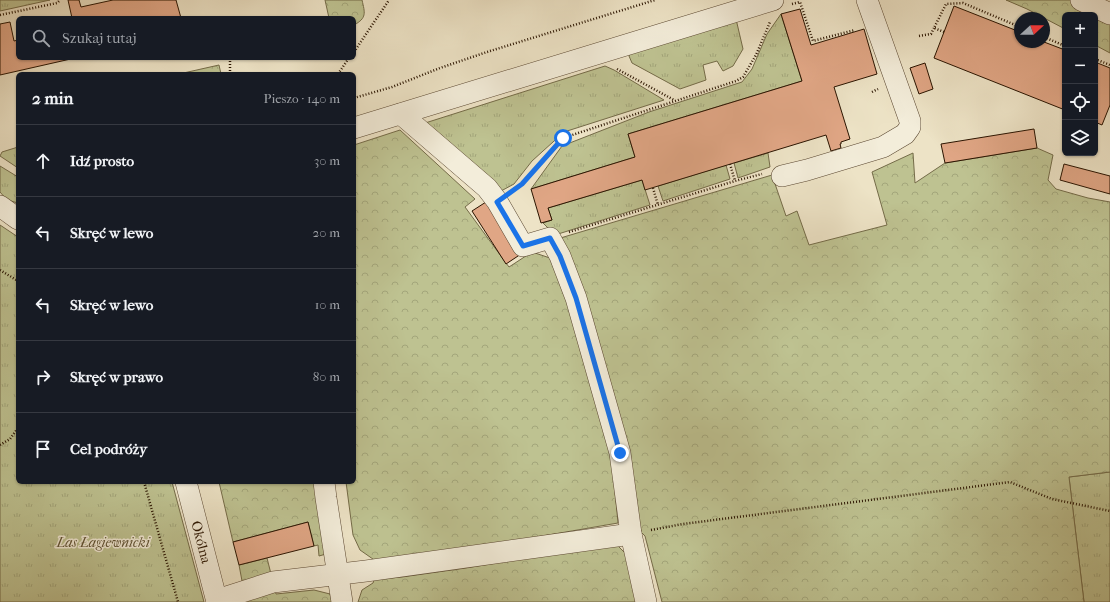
<!DOCTYPE html>
<html lang="pl">
<meta charset="utf-8">
<style>
:root{--surface:#171b24;--page:#20242c;--text:#f1f3f6;--muted:#9ea1a6;--line:#363941}
body{margin:0;font-family:"IM FELL French Canon",serif;background:var(--page);color:var(--text)}
.controls{position:absolute;right:12px;top:12px;display:grid;overflow:hidden;border-radius:6px;box-shadow:0 1px 3px #0004}
.controls button{width:36px;height:36px;display:grid;place-items:center;padding:0;border:0;border-bottom:1px solid var(--line);background:var(--surface);color:var(--text);font:20px sans-serif}
.compass{position:absolute;left:1014px;top:12px;width:36px;height:36px;border-radius:50%;background:var(--surface);box-shadow:0 1px 3px #0004;rotate:69deg}
.stop{position:absolute;width:12px;height:12px;margin:-9px;border:3px solid #1a73e8;border-radius:50%;background:#fff}
.stop.end{background:#1a73e8;border-color:#fff;box-shadow:0 1px 4px #0008}
.list{margin:0;padding:0;list-style:none}
h2{display:flex;justify-content:space-between;align-items:center;height:52px;margin:0;padding:0 16px;font-size:17px}
h2 small{font-size:13px;font-weight:400;color:var(--muted)}
.list li{display:grid;grid-template-columns:26px 1fr auto;gap:12px;align-items:center;box-sizing:border-box;height:72px;padding:0 16px;border-top:1px solid var(--line)}
.list b{display:block;font-size:15px;white-space:nowrap}
.list em{font-size:13px;font-style:normal;color:var(--muted)}
.icon{flex:none;width:22px;height:22px;fill:none;stroke:currentColor;stroke-width:2;stroke-linecap:round;stroke-linejoin:round}
.map{position:relative;flex:none;width:1110px;height:602px;overflow:hidden}
.search{position:absolute;background:var(--surface);box-shadow:0 1px 3px #0004;left:16px;top:16px;width:340px;height:44px;display:flex;align-items:center;gap:10px;box-sizing:border-box;padding:0 14px;border-radius:6px;color:var(--muted);font-size:15px}
.panel{position:absolute;background:var(--surface);box-shadow:0 1px 3px #0004;left:16px;top:72px;width:340px;height:412px;border-radius:6px}
.map>svg:first-child{display:block}
.grass{fill:url(#grass-tufts);stroke:#746b48}
.forest{fill:url(#forest-crowns);stroke:#746b48}
.building{fill:#e0a685;stroke:#2a1400}
.lines{fill:none;stroke-linecap:round;stroke-linejoin:round}
.minor-casing{stroke:#5b4832;stroke-width:22}
.path{stroke:#2a1400;stroke-width:2.5;stroke-dasharray:1 2;stroke-linecap:butt}
.minor{stroke:#f3edda;stroke-width:21}
.route{stroke:#1a73e8;stroke-width:5}
.labels{text-anchor:middle;stroke-width:3;stroke-linejoin:round;paint-order:stroke}
.park-label{font-size:14px;font-style:italic;fill:#5e5133;stroke:#f3edda}
.street-label{font-size:14px;fill:#2a1400;stroke:#f3edda}
</style>
<div class="map">
<svg width="1110" height="602" viewBox="0 0 1110 602">
<defs>
<pattern id="grass-tufts" width="24" height="20" patternUnits="userSpaceOnUse"><rect width="24" height="20" fill="#bec291"/><path d="M3 7l-1-3M5 7V3M7 7l1-3M15 17l-1-3M17 17v-4M19 17l1-3" fill="none" stroke="#a3a67b"/></pattern>
<pattern id="forest-crowns" width="20" height="18" patternUnits="userSpaceOnUse"><rect width="20" height="18" fill="#bec291"/><path d="M2 6a3 3 0 1 1 6 0M12 15a3 3 0 1 1 6 0" fill="none" stroke="#a3a67b"/></pattern>
</defs>
<rect width="100%" height="100%" fill="#ede3c6"/>
<filter id="stains"><feTurbulence type="fractalNoise" baseFrequency=".005" numOctaves="4"/><feColorMatrix values="0 0 0 0 .2 0 0 0 0 .09 0 0 0 0 .02 0 0 0 .5 -.17"/></filter>
<radialGradient id="worn" r=".72"><stop offset=".6" stop-color="#630" stop-opacity="0"/><stop offset="1" stop-color="#630" stop-opacity=".3"/></radialGradient>
<path class="grass" d="M 0,0 L 50,0 L 0,11 Z
M 781,14 L 802,81 L 628,134 L 635,157 L 531,189 L 562,146 L 649,112 L 742,82 L 752,69 L 767,34 Z
M 736,19 L 743,49 L 733,66 L 723,71 L 717,61 L 703,65 L 706,80 L 680,89 L 632,63 L 629,56 L 632,49 Z
M 605,66 L 614,70 L 664,100 L 564,132 L 532,161 L 514,184 L 501,191 L 422,124 Z
M 18,147 L 18,168 L 0,156 L 2,152 Z
M 768,153 L 770,167 L 738,178 L 734,163 Z
M 726,165 L 730,179 L 663,201 L 658,186 Z
M 0,166 L 18,177 L 18,203 L 7,200 L 0,192 Z
M 642,180 L 650,205 L 555,235 L 543,223 L 552,220 L 548,208 Z
M 0,225 L 18,237 L 18,482 L 172,482 L 204,602 L 0,602 Z
M 1110,472 L 1110,602 L 1084,602 L 1069,477 Z"/>
<path class="forest" d="M 325,0 L 362,0 C 365,13 367,18 354,25 L 354,18 L 329,18 Z
M 1006,0 L 1103,0 L 1110,3 L 1110,53 L 1095,45 L 1095,15 L 1065,15 L 1065,29 L 1027,9 Z
M 219,65 L 221,74 L 179,74 Z
M 400,130 L 475,199 L 465,207 L 509,267 L 532,252 L 550,258 L 562,278 L 612,460 L 618,523 L 380,564 L 360,550 L 353,535 L 346,482 L 354,482 L 354,145 Z
M 1037,148 L 1053,155 L 1048,180 L 1056,189 L 1088,198 L 1110,202 L 1110,472 L 1069,477 L 1084,602 L 662,602 L 645,536 L 637,528 L 557,239 L 772,175 L 786,216 L 797,211 L 809,245 L 887,225 L 872,172 L 913,153 L 915,183 L 945,163 Z
M 219,482 L 318,482 L 326,554 L 319,556 L 318,545 L 314,546 L 308,522 L 233,542 Z
M 605,545 L 618,546 L 627,555 L 638,602 L 358,602 L 362,590 L 373,583 L 375,578 L 378,579 L 402,577 L 466,568 Z
M 267,558 L 276,594 L 314,590 L 330,594 L 332,602 L 246,602 L 239,565 Z"/>
<path class="building" d="M 68,0 L 79,0 L 81,7 L 113,0 L 176,0 L 181,18 L 72,18 Z
M 954,6 L 1020,32 L 1020,42 L 1044,42 L 1065,50 L 1065,110 L 934,58 Z
M 800,9 L 811,45 L 864,29 L 877,74 L 834,87 L 850,139 L 841,142 L 841,144 L 840,144 L 841,148 L 831,151 L 826,135 L 645,190 L 642,180 L 548,208 L 552,220 L 541,223 L 531,189 L 635,157 L 628,134 L 802,81 L 781,14 Z
M 10,22 L 14,41 L 18,40 L 18,58 L 75,58 L 0,75 L 0,24 Z
M 1095,62 L 1110,68 L 1110,105 L 1102,125 L 1095,122 Z
M 925,63 L 933,89 L 919,94 L 910,68 Z
M 1034,129 L 1037,148 L 945,163 L 941,144 Z
M 1064,164 L 1110,176 L 1110,194 L 1060,180 Z
M 486,202 L 521,254 L 506,264 L 472,211 Z
M 308,522 L 314,546 L 239,565 L 233,542 Z"/>
<g class="lines">
<defs>
<g id="minor">
<path d="M 1081,0 L 1110,14"/>
<path d="M 401,114 L 487,188 L 497,201 L 523,246 L 550,238 L 560,256 L 576,298 L 620,453 L 631,534 L 646,602"/>
<path d="M 354,128 L 773,0"/>
<path d="M 782,176 L 807,170 L 883,147 L 905,134 L 910,127 L 910,121 L 867,0"/>
<path d="M 0,206 L 18,219"/>
<path id="s1" d="M 186,482 L 217,602"/>
<path d="M 324,482 L 326,498 L 342,602"/>
<path d="M 217,600 L 273,582 L 366,571 L 631,534"/>
</g>
</defs>
<use href="#minor" class="minor-casing"/>
<path class="path" d="M 792,4 L 800,2 L 813,41 L 855,30
M 0,15 L 57,3 L 60,0
M 944,32 L 934,28 L 946,4 L 963,3 L 1020,27
M 919,36 L 931,34 L 934,28
M 1044,37 L 1065,46
M 354,52 L 389,0
M 230,58 L 230,74
M 1095,59 L 1110,65
M 617,69 L 674,100
M 338,74 L 349,58
M 872,92 L 878,89
M 354,98 L 392,87 L 440,68 L 487,52 L 655,0
M 730,164 L 735,181
M 653,188 L 658,205
M 514,189 L 522,184 L 563,138 L 736,81 L 743,77 L 756,55 L 770,22
M 569,232 L 735,181 L 762,174
M 0,270 L 18,281
M 0,445 L 10,439 L 18,428
M 144,482 L 178,602
M 651,530 L 683,524 L 1010,482 L 1052,499 L 1110,511"/>
<use href="#minor" class="minor"/>
</g>
<g class="lines">
<path class="route" d="M 563,138 L 522,184 L 497,202 L 523,246 L 550,238 L 560,256 L 576,298 L 620,453"/>
</g>
<g class="labels">
<g class="park-label">
<text x="103" y="547">Las Łagiewnicki</text>
</g>
<g class="street-label">
<text dy="5" stroke="none"><textPath href="#s1" startOffset="62">Okólna</textPath></text>
</g>
</g>
<rect width="100%" height="100%" filter="url(#stains)"/>
<rect width="100%" height="100%" fill="url(#worn)"/>
</svg>
<div class="controls">
<button>+</button>
<button>−</button>
<button><svg class="icon" aria-label="locate" viewBox="0 0 24 24"><circle cx="12" cy="12" r="6"/><path d="M12 2v4M12 18v4M2 12h4M18 12h4"/></svg></button>
<button><svg class="icon" aria-label="layers" viewBox="0 0 24 24"><path d="M12 4l9 5-9 5-9-5zM3 14l9 5 9-5"/></svg></button>
</div>
<svg class="compass" viewBox="-18 -18 36 36"><path d="M0-13l5 13h-10z" fill="#e53935"/><path d="M0 13l5-13h-10z" fill="#9ea1a6"/></svg>
<div class="stop" style="left:563px;top:138px"></div>
<div class="stop end" style="left:620px;top:453px"></div>
<div class="search"><svg class="icon" aria-label="search" viewBox="0 0 24 24"><circle cx="10" cy="10" r="6"/><path d="M15 15l6 6"/></svg>Szukaj tutaj</div>
<section class="panel">
<h2>2 min<small>Pieszo · 140 m</small></h2>
<ul class="list">
<li><svg class="icon" aria-label="ahead" viewBox="0 0 24 24"><path d="M12 20V5M6 11l6-6 6 6"/></svg><div><b>Idź prosto</b></div><em>30 m</em></li>
<li><svg class="icon" aria-label="left" viewBox="0 0 24 24"><path d="M17 20v-9H6M10 6l-5 5 5 5"/></svg><div><b>Skręć w lewo</b></div><em>20 m</em></li>
<li><svg class="icon" aria-label="left" viewBox="0 0 24 24"><path d="M17 20v-9H6M10 6l-5 5 5 5"/></svg><div><b>Skręć w lewo</b></div><em>10 m</em></li>
<li><svg class="icon" aria-label="right" viewBox="0 0 24 24"><path d="M7 20v-9h11M14 6l5 5-5 5"/></svg><div><b>Skręć w prawo</b></div><em>80 m</em></li>
<li><svg class="icon" aria-label="arrive" viewBox="0 0 24 24"><path d="M6 21V4h12l-3 4 3 4H6"/></svg><div><b>Cel podróży</b></div></li>
</ul>
</section>
</div>
